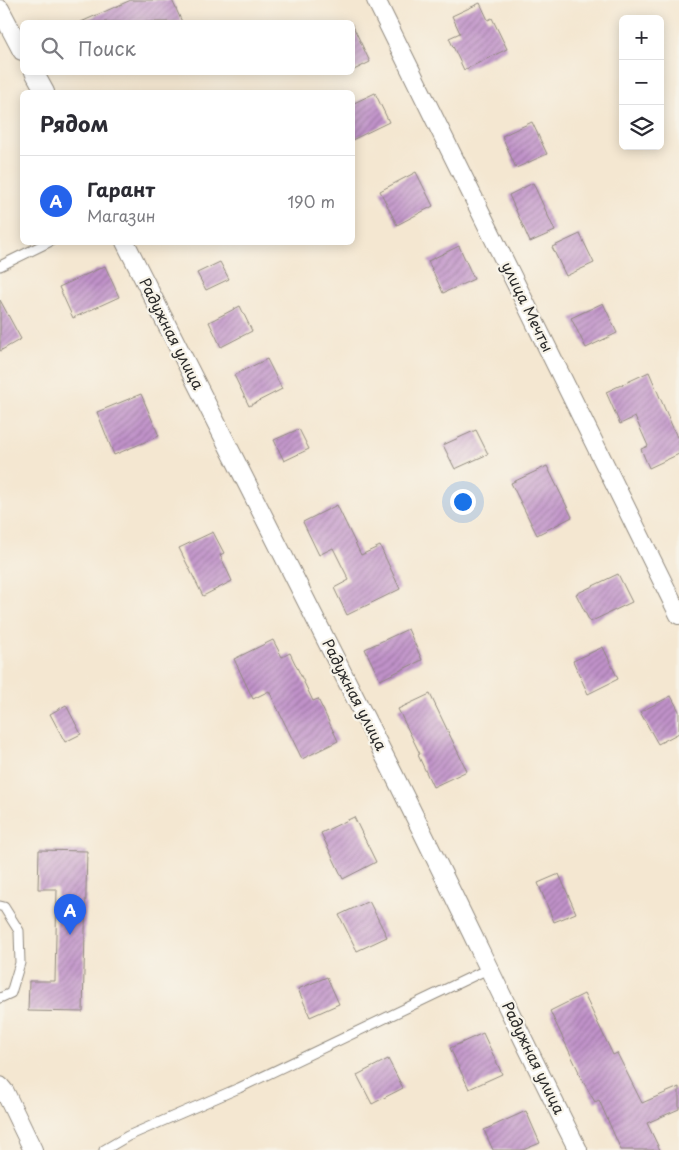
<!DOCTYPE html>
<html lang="ru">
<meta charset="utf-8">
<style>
:root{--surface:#fff;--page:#f2f2f3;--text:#2b2b33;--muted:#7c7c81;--line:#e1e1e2;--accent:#2563eb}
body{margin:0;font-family:"Playpen Sans",sans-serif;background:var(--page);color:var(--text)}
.controls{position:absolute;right:15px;top:15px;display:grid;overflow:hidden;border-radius:8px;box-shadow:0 2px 12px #0003}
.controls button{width:45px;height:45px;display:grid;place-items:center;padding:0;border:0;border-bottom:1px solid var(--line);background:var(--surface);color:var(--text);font:25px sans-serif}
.you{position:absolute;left:462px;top:501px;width:18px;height:18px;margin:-12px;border:4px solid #fff;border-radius:50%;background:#1a73e8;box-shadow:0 0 0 8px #1a73e833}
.badge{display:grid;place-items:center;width:32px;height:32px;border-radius:50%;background:var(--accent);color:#fff;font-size:16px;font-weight:700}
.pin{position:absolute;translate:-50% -41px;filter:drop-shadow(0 1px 2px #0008)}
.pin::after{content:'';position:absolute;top:26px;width:18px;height:15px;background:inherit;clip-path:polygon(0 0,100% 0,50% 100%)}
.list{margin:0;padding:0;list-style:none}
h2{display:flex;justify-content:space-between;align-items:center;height:65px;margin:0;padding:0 20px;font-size:21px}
h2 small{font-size:16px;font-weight:400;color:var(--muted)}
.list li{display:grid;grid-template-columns:32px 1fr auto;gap:15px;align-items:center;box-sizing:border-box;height:90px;padding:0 20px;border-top:1px solid var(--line)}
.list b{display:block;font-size:19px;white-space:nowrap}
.list p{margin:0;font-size:16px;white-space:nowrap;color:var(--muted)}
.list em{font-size:16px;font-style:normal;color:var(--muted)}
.icon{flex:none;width:28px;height:28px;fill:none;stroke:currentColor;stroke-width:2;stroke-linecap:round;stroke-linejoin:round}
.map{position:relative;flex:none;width:679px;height:1150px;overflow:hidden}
.search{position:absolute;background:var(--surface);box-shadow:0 2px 12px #0003;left:20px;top:20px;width:335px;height:55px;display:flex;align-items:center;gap:12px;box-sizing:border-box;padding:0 18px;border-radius:8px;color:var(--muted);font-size:19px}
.panel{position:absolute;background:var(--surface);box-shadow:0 2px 12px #0003;left:20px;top:90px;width:335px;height:155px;border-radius:8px}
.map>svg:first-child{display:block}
.building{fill:url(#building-hatch)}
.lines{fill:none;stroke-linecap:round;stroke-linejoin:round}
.lane-casing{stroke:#90897e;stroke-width:11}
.street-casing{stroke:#90897e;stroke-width:20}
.lane{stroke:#fff;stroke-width:9}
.street{stroke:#fff;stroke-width:18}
.labels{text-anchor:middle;stroke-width:4.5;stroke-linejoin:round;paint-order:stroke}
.street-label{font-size:15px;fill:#2b2b2b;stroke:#f7f3e8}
</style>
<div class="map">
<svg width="679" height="1150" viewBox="0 0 679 1150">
<defs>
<pattern id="building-hatch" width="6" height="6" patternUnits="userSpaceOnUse" patternTransform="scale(1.25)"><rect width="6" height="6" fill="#c092c9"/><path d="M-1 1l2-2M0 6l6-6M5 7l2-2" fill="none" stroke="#9c77a3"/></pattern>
</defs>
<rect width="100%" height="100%" fill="#f7f3e8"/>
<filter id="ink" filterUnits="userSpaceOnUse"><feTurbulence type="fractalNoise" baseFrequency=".02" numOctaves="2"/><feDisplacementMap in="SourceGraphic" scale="10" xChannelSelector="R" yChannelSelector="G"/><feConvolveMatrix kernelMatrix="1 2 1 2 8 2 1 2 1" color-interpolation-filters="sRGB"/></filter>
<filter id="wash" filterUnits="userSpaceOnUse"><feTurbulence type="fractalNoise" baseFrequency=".0096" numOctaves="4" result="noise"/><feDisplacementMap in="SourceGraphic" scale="20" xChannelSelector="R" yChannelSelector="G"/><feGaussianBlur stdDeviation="1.12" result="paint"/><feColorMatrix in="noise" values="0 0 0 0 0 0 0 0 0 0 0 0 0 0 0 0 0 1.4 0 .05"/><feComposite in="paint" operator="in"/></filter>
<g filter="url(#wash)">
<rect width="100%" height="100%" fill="#f4e7d1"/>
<g id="blocks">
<path class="building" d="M 131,0 L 172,0 L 182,22 L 81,22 Z
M 480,3 L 488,20 L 492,18 L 507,49 L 464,70 L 449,38 L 460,33 L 452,16 Z
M 352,24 L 370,62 L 352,71 Z
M 375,93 L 389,122 L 352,140 L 352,104 Z
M 532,122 L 547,154 L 516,168 L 502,136 Z
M 416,172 L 433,206 L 397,225 L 380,191 Z
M 533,183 L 555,231 L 530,242 L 509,195 Z
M 580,234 L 594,263 L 566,276 L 552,247 Z
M 459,246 L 474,279 L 443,293 L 428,261 Z
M 220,262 L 229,279 L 206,290 L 197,273 Z
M 105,266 L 119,297 L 73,318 L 59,287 Z
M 0,300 L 21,339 L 0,351 Z
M 603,303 L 617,333 L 586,348 L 571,318 Z
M 240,306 L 252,331 L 221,347 L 209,322 Z
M 267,359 L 282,389 L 249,406 L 234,375 Z
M 649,372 L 679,442 L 679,454 L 649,468 L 641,449 L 648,446 L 635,417 L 620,424 L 606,392 Z
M 141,394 L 159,436 L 114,455 L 97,412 Z
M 299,429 L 309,449 L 284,461 L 274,440 Z
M 476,430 L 488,454 L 455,469 L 443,445 Z
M 547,466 L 572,517 L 537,535 L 511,483 Z
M 337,505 L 361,555 L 380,546 L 400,589 L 347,615 L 334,588 L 349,580 L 333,548 L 319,555 L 303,522 Z
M 213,532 L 224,553 L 220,555 L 232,581 L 203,596 L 179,548 Z
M 618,574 L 632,602 L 590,622 L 576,594 Z
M 408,629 L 422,660 L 380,680 L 365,649 Z
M 273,640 L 282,657 L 290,653 L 313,701 L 318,699 L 338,741 L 302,759 L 269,691 L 253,699 L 234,659 Z
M 603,647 L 618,679 L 588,694 L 573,661 Z
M 430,694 L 467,771 L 433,787 L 418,755 L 420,754 L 398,709 Z
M 671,696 L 679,711 L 679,733 L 658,744 L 640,712 Z
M 66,705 L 81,734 L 65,742 L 50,714 Z
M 354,817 L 376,862 L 343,879 L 321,833 Z
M 39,850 L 87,851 L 83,1012 L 28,1011 L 29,981 L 55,981 L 57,889 L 38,889 Z
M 559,874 L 576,913 L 554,922 L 538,883 Z
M 369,901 L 387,937 L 357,951 L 339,915 Z
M 327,977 L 339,1004 L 310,1017 L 298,989 Z
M 584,994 L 613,1055 L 617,1053 L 642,1103 L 679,1087 L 679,1109 L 647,1123 L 660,1150 L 621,1150 L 599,1100 L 595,1102 L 578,1073 L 579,1072 L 550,1011 Z
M 483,1033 L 502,1074 L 469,1089 L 450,1048 Z
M 388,1059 L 403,1088 L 372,1104 L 357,1075 Z
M 526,1111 L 540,1143 L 523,1150 L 493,1150 L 484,1130 Z"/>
</g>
</g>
<g filter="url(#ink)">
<use href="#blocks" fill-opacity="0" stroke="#90897e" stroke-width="1"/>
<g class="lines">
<defs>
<path id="lane" d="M 0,266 L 49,242
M 0,906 L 4,907 L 19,931 L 20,963 L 11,993 L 0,998
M 104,1150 L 128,1136 L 239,1088 L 490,968"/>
<path id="street" d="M 376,0 L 679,615
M 0,9 L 22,51
M 34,72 L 45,92
M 125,242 C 212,415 300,588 387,761 C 452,890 513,1021 578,1150
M 0,1086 L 5,1092 L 33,1150"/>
</defs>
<use href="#lane" class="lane-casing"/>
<use href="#street" class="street-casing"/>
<use href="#lane" class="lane"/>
<use href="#street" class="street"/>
</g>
</g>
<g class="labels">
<g class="street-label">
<text transform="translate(527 307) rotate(64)" y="5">улица Мечты</text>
<text transform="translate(171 334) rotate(63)" y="5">Радужная улица</text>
<text transform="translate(354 695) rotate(63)" y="5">Радужная улица</text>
<text transform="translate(533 1058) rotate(64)" y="5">Радужная улица</text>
</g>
</g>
</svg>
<div class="controls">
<button>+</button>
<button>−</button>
<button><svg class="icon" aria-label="layers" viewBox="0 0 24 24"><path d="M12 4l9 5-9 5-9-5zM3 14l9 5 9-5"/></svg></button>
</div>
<div class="you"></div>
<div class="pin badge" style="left:70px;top:935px">A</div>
<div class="search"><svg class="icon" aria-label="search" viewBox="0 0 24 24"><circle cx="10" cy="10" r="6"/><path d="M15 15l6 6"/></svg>Поиск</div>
<section class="panel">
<h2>Рядом<small></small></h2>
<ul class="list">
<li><span class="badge">A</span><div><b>Гарант</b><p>Магазин</p></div><em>190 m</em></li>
</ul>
</section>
</div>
